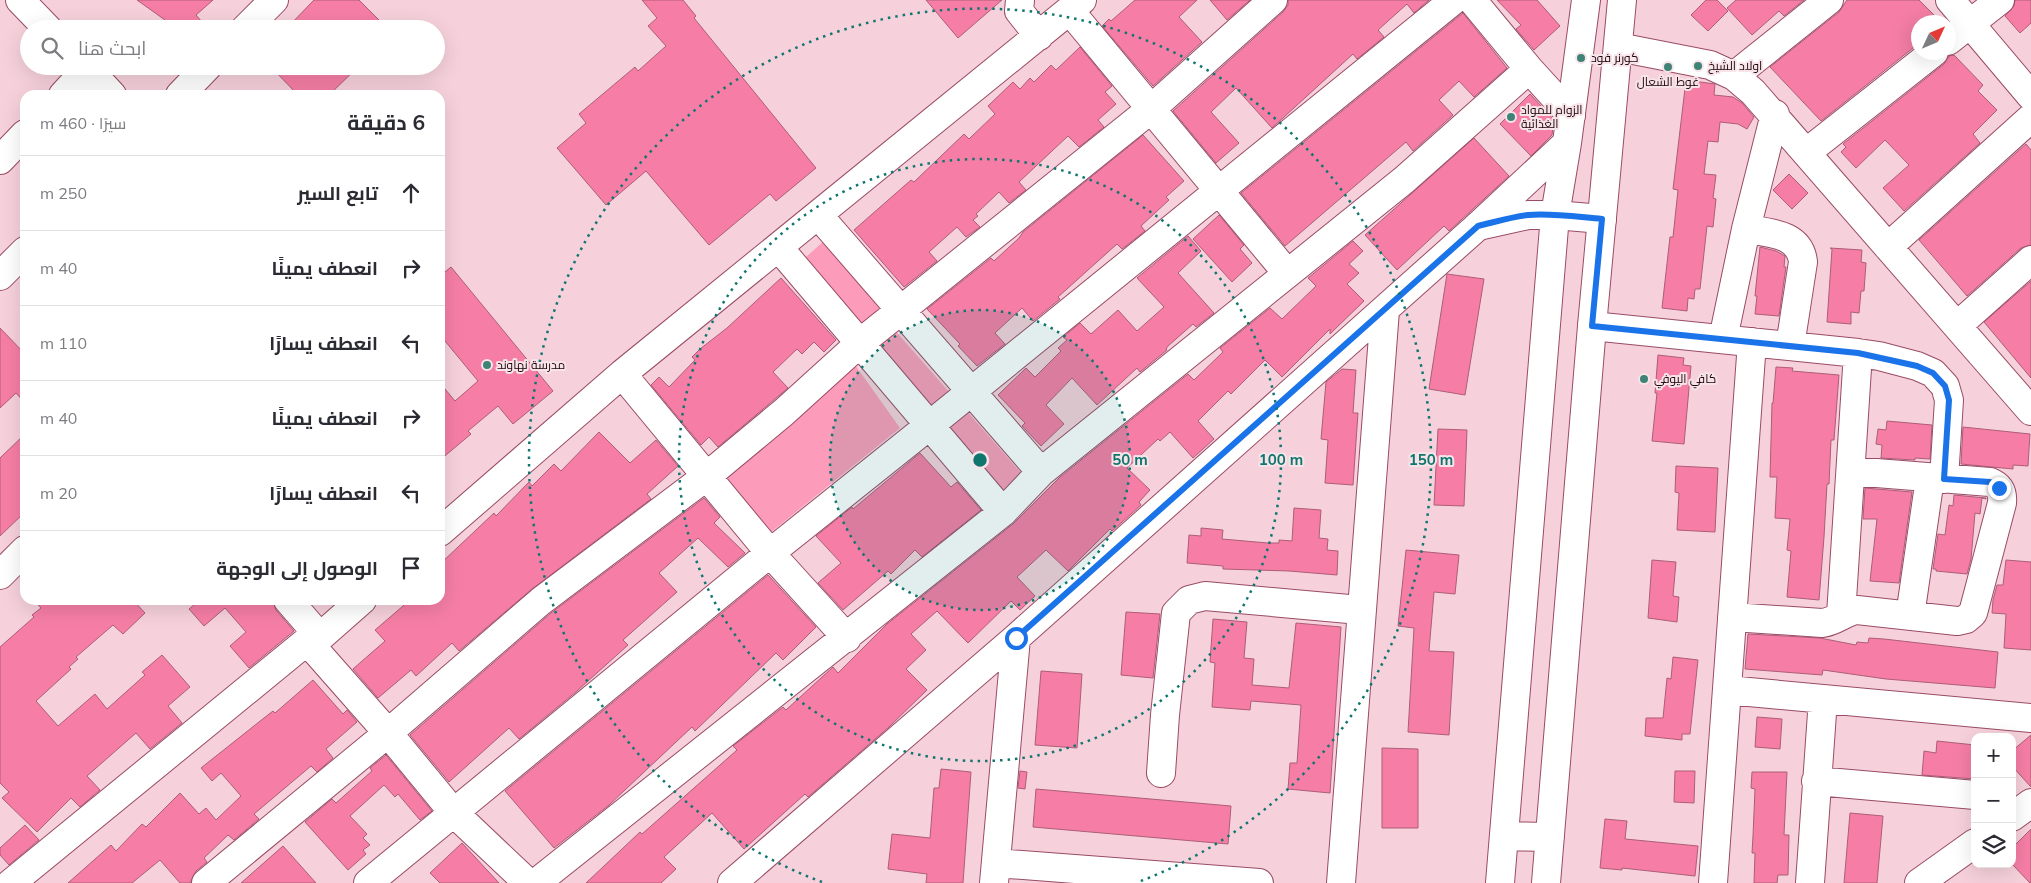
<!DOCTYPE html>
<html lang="ar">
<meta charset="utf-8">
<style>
:root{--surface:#fff;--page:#f2f2f3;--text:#2b2b33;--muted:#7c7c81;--line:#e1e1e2}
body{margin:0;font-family:Mulish,Cairo,sans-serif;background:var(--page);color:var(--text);direction:rtl}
.controls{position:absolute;right:15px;bottom:15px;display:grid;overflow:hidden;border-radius:10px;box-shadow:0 5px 20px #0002}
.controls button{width:45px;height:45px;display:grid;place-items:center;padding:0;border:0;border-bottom:1px solid var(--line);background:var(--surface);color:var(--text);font:25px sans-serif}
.compass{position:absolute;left:1911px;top:15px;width:45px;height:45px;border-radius:50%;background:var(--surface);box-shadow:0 5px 20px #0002;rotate:46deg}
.stop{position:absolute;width:15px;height:15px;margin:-11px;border:4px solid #1a73e8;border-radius:50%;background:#fff}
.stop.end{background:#1a73e8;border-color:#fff;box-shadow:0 1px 5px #0008}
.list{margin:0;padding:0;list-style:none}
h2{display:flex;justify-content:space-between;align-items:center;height:65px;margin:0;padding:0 20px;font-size:21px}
h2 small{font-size:16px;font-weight:400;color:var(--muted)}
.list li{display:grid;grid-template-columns:32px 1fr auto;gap:15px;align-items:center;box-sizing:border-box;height:75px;padding:0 20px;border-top:1px solid var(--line)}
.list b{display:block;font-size:19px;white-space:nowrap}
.list em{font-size:16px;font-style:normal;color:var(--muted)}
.icon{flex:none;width:28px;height:28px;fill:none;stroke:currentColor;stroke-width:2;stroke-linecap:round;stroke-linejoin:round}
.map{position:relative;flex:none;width:2031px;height:883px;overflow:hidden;direction:ltr}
.search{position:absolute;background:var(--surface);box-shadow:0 5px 20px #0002;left:20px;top:20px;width:425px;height:55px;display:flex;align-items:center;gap:12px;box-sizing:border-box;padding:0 18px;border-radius:28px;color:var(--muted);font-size:19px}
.panel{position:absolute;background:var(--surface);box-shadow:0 5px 20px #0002;left:20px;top:90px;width:425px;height:515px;border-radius:15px;direction:rtl}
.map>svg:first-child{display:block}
.green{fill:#fc9cba}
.building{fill:#f67ea6;stroke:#ad5d77}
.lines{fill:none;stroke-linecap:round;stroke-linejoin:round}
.minor-casing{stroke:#994b65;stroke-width:30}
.major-casing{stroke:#994b65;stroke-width:30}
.minor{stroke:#fff;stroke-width:28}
.major{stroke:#fff;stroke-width:28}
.route{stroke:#1a73e8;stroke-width:6}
.ring{fill:none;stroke:#0f766e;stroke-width:2.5;stroke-dasharray:2.5 5}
.poi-dot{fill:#3f8377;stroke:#f7e4e9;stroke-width:2}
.labels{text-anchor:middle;stroke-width:4;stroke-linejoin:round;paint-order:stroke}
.poi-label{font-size:12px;fill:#1e030c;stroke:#f7e4e9;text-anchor:start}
.centre{fill:#0f766e;stroke:#f7e4e9;stroke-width:2.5}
.ring-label{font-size:15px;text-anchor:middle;font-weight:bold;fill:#0f766e;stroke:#f7e4e9;stroke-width:4;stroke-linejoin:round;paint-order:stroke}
</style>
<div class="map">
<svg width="2031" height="883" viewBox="0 0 2031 883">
<rect width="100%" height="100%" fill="#f6d1db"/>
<path class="green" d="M 824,241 L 883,307 L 856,330 L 798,264 Z
M 892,327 L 950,393 L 924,416 L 866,350 Z
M 853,362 L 900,428 L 765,537 L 714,477 Z
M 965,409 L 1024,476 L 997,499 L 939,433 Z"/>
<path class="building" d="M 137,0 L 213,0 L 196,15 L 208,29 L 157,29 L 165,20 Z
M 314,0 L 359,0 L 388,29 L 286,29 Z
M 642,0 L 683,0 L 696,16 L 694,18 L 816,168 L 776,201 L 770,194 L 709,245 L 646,171 L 606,205 L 557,148 L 586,123 L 579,114 L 635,67 L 638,71 L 666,46 L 648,26 L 657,18 Z
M 926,0 L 1002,0 L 958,38 Z
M 1135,0 L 1197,0 L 1179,17 L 1202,42 L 1153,86 L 1102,26 L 1109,19 L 1111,21 Z
M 1210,0 L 1250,0 L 1227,20 Z
M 1288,0 L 1429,0 L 1414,13 L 1407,4 L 1378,30 L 1384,37 L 1357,59 L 1353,54 L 1272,128 L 1236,88 L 1211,112 L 1239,143 L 1216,163 L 1173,111 L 1283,12 L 1288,5 Z
M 1497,0 L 1537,0 L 1560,26 L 1534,50 L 1516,29 L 1521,25 Z
M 1706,0 L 1717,0 L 1728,11 L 1708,31 L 1691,15 Z
M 1736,0 L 1804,0 L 1784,16 L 1779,11 L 1752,35 L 1727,8 Z
M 1847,0 L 1919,0 L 1941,22 L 1918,22 L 1918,44 L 1821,121 L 1770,67 L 1839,12 Z
M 2015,0 L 2031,0 L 2031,23 L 2020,33 L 2005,16 L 2014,6 Z
M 1463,13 L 1507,68 L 1474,97 L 1459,81 L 1439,100 L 1453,115 L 1413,151 L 1406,142 L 1285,246 L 1241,193 Z
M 1080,47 L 1112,86 L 1105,92 L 1116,104 L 1098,120 L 1104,127 L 1079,147 L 1068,136 L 1019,182 L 1026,190 L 1009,203 L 999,192 L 976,214 L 978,216 L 973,220 L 980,227 L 966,237 L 957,227 L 929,252 L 937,261 L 904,287 L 854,230 L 911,180 L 914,182 L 964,134 L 969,139 L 995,114 L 988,106 L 1013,82 L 1020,89 L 1030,78 L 1034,82 L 1051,65 L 1056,70 Z
M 1954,55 L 1983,85 L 1978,91 L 1997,110 L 1973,134 L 1980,143 L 1904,211 L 1883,188 L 1909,165 L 1885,140 L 1856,168 L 1841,152 L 1846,147 L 1843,144 L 1944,64 L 1949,56 Z
M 270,66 L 359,66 L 329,95 L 298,95 Z
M 1686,80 L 1715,84 L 1714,95 L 1733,97 L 1742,103 L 1754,117 L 1747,129 L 1738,124 L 1720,122 L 1718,142 L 1708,141 L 1704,174 L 1716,175 L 1713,198 L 1716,199 L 1713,227 L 1707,226 L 1700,289 L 1695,289 L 1694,299 L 1688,298 L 1687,311 L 1662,308 L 1670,237 L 1673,237 L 1678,190 L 1673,189 Z
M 1530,94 L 1554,120 L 1552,135 L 1531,156 L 1500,124 Z
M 1143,135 L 1184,181 L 1166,197 L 1169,200 L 1141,226 L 1145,231 L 1122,249 L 1117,244 L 1058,297 L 1060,299 L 1033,321 L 1022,308 L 995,333 L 1005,344 L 977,366 L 958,346 L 960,344 L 927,309 L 991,258 L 994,261 L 1019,238 L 1023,232 Z
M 1474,138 L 1509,176 L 1449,231 L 1444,226 L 1397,270 L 1365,235 Z
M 2026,144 L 2031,150 L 2031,245 L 2021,248 L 1967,296 L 1919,240 Z
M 1789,174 L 1808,193 L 1792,209 L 1773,190 Z
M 1219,215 L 1244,245 L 1240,249 L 1252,263 L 1232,282 L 1193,239 Z
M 1188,236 L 1201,251 L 1178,273 L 1214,313 L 1196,327 L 1193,324 L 1168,346 L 1166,349 L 1167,350 L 1140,372 L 1137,368 L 1097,405 L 1072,378 L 1046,405 L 1064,424 L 1041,446 L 1022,426 L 1025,423 L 998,395 L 1026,368 L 1035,377 L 1061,351 L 1058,348 L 1067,340 L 1063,337 L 1080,323 L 1091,334 L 1118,310 L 1137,331 L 1164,307 L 1137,278 Z
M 1353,241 L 1363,251 L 1349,264 L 1359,273 L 1347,284 L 1364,301 L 1330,334 L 1330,329 L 1282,377 L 1265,360 L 1231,394 L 1228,391 L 1198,421 L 1214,439 L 1193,458 L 1170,432 L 1160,441 L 1158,439 L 1127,468 L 1150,490 L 1139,502 L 1141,505 L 1112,531 L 1110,529 L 1068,571 L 1046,550 L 1017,577 L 1035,596 L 1020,610 L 1011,601 L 968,643 L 937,611 L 911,634 L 926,650 L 906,669 L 927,690 L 889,727 L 808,797 L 805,794 L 744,849 L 712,813 L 664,857 L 676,869 L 661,883 L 586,883 L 640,832 L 642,834 L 737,750 L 733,746 L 783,707 L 786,710 L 833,667 L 838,673 L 887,624 L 1013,524 L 1060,477 L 1188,374 L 1194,380 L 1223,352 L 1220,348 L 1270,308 L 1282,319 L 1316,286 L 1308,278 Z
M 1760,247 L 1776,251 L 1785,256 L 1784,267 L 1786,267 L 1779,316 L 1755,314 L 1757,296 L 1755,296 Z
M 1830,248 L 1862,250 L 1861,262 L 1866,263 L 1864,291 L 1861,291 L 1859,313 L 1851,312 L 1851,324 L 1827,322 L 1832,249 Z
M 451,267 L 553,391 L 513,424 L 498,406 L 468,431 L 471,434 L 440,460 L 440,383 L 455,401 L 478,381 L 440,335 L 440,276 Z
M 1447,274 L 1484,279 L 1465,395 L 1429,389 Z
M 781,278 L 836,340 L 824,352 L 814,342 L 802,354 L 797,349 L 773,372 L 788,388 L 718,447 L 709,437 L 701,445 L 651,385 L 659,377 L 669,387 L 695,360 L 692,357 L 700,349 L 727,328 Z
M 2031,281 L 2031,378 L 1984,322 Z
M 0,328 L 25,354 L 25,403 L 16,393 L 0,408 Z
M 1658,355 L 1684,358 L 1683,365 L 1691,366 L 1684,444 L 1652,441 L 1657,393 L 1655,393 Z
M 1776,367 L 1793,368 L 1792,371 L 1839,375 L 1834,440 L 1831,440 L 1829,484 L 1827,484 L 1824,537 L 1819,600 L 1787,597 L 1791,551 L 1787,550 L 1790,519 L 1775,518 L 1777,477 L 1770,477 L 1772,403 L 1773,403 Z
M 1342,369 L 1356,370 L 1353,413 L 1358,413 L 1353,485 L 1325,483 L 1328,440 L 1321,439 L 1326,382 Z
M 1887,421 L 1932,425 L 1930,459 L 1915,458 L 1915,460 L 1881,458 L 1882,445 L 1876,444 L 1878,429 L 1886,430 Z
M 1963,427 L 2030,434 L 2028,466 L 2013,465 L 2013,469 L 1961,464 Z
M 1438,429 L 1467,430 L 1464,506 L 1434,505 Z
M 599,432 L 630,463 L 656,440 L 678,466 L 647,494 L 651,499 L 532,589 L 459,651 L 452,643 L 416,676 L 411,670 L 378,698 L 353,669 L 385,641 L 375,630 L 410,600 L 440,600 L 440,564 L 494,513 L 496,516 L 529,482 L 532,486 L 554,464 L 561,471 Z
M 25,434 L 25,512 L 0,536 L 0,458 Z
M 920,453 L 951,487 L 957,482 L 981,510 L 922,557 L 915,550 L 891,574 L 888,571 L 843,610 L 818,583 L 841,563 L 816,536 L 852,507 L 853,509 Z
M 1676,466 L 1718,468 L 1715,532 L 1677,530 L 1679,493 L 1675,492 Z
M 1865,488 L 1912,492 L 1899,583 L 1870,581 L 1877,519 L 1863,519 Z
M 1954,495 L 1986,498 L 1986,499 L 1982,498 L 1980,514 L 1975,513 L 1971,559 L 1967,574 L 1936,571 L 1936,569 L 1933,569 L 1938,534 L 1945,535 L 1949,505 L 1953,506 Z
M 704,498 L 720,517 L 714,523 L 745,553 L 728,567 L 698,538 L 659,573 L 677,592 L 623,640 L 628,645 L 577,691 L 519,739 L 509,728 L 449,782 L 410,735 L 551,613 Z
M 1294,508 L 1321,510 L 1319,538 L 1328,539 L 1327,550 L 1338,551 L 1337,575 L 1289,571 L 1223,569 L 1223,566 L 1187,563 L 1189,535 L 1201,536 L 1201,528 L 1223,530 L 1222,539 L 1268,543 L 1279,543 L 1279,540 L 1292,541 Z
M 1406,550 L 1459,555 L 1455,594 L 1434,592 L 1429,651 L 1454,652 L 1449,735 L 1408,732 L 1414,628 L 1398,626 Z
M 1652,560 L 1676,562 L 1673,596 L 1679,597 L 1677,622 L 1648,618 Z
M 2006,560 L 2031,562 L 2031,650 L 2004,648 L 2006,614 L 1992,613 L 1993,600 L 1997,585 L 2003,585 Z
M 768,575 L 816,627 L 783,660 L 776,653 L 695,731 L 692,727 L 609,805 L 554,848 L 505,791 Z
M 34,600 L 133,600 L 145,613 L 123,634 L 113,625 L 76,657 L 78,659 L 69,667 L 71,669 L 36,701 L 58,726 L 95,694 L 107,709 L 145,675 L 142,672 L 162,655 L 190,687 L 168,706 L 182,723 L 150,749 L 136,733 L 87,776 L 100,790 L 80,807 L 71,798 L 37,832 L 2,798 L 9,792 L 0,783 L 0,647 L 34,617 L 32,615 L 41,608 Z
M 200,600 L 273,600 L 276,610 L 294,631 L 249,668 L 230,646 L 246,632 L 225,608 L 204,626 L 189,609 Z
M 1126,612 L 1160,614 L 1153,678 L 1121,675 Z
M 1213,619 L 1247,622 L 1244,658 L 1254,659 L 1252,685 L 1289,688 L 1296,623 L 1341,627 L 1330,793 L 1288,789 L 1290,763 L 1297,763 L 1301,705 L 1251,701 L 1250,710 L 1212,707 L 1215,663 L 1210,662 Z
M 1748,634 L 1820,638 L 1856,645 L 1857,642 L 1868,643 L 1869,638 L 1884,639 L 1998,652 L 1995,688 L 1886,679 L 1823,670 L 1822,675 L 1745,669 Z
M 1673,657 L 1698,660 L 1690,734 L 1682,734 L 1682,740 L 1645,736 L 1646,718 L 1663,718 L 1667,678 L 1671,679 Z
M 1041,671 L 1082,674 L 1077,748 L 1035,745 Z
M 313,680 L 343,714 L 347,710 L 357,722 L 326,749 L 333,758 L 317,772 L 311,766 L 254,814 L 259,819 L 234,840 L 228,835 L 204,858 L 207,862 L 196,871 L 190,883 L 180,883 L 160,860 L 132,883 L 68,883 L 111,845 L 116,851 L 142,824 L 146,827 L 180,793 L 199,814 L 206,808 L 216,820 L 241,796 L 221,773 L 212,781 L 201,768 L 264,718 L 273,711 L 275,713 Z
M 1757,717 L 1782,719 L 1780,749 L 1755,747 Z
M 2031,735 L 2031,787 L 2012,766 L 2012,751 Z
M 1937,741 L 1975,745 L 1975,779 L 1922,775 L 1924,751 L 1936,753 Z
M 1382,748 L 1418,749 L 1418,828 L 1382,828 Z
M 386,755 L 432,811 L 420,820 L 398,794 L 395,797 L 384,785 L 350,816 L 367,834 L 363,838 L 370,845 L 363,850 L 366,854 L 348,870 L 305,822 L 332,799 L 336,803 L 372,771 L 370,768 Z
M 941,769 L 971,772 L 963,883 L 926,883 L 927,874 L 888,869 L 892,834 L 930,838 L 934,788 L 939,788 Z
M 1020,771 L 1027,772 L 1025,789 L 1018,788 Z
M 1675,771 L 1695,771 L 1694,803 L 1674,802 Z
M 1752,772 L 1787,772 L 1784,835 L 1789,835 L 1788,875 L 1778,875 L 1777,883 L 1754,883 L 1755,853 L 1752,853 L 1753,836 L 1755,789 L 1751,788 Z
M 1036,789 L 1231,806 L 1228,844 L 1033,827 Z
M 1850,813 L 1883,816 L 1877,883 L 1844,883 Z
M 1605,819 L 1627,821 L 1625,839 L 1698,846 L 1695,876 L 1622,868 L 1622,870 L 1600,868 Z
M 25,825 L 39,840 L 9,865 L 0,855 L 0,848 Z
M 2031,829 L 2031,883 L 2030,883 L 2012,864 L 2012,848 Z
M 462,843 L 499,883 L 440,883 L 430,873 Z
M 283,846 L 316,883 L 241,883 Z"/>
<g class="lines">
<defs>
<path id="minor" d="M 20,0 L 48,29
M 1020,0 L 1019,11 L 1039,36
M 1950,0 L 2031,96
M 1070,11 L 1287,273
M 245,29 L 274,0
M 1948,41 L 2000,0
M 1618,47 L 1710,65 L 1734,76 L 1753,92 L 2031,411
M 85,66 L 112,95
M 1529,69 L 1571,115
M 1734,76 L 1829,0
M 63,95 L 87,69
M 180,95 L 208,66
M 1807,152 L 1934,52
M 0,160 L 25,134
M 819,216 L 1041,472
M 1746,229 C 1769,233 1800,233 1803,262 L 1790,346
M 1888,247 L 2031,118
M 779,248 L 1003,512
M 0,276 L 25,251
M 1592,326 L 1858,353 L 1879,356 L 1917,366 L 1933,373 L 1945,386 L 1949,400 L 1944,479
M 1957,326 L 2031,260
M 1723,339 L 1746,229 L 1775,114
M 622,374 L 770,553 L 847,638
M 440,532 L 622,374 L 1082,0
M 0,575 L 25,550
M 288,600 L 320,637
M 1841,615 L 1858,353
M 1910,616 L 1930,478
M 1732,617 L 1822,623 C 1835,622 1844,612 1857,610 L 1957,621 L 1966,619 L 1973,613 L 2002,503 C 2003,492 2000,486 1990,482 L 1851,471
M 307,641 L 388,733 L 453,812 L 528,883
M 1727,690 L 2031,718
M 1161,773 L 1165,715 L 1176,613 L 1189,600 L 1205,596 L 1360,610
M 1816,781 L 1975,795
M 2012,817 L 2031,803
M 996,863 L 1259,883
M 11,883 L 307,641 L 320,637 L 362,600
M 206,883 L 388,733 L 541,601 L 707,476 L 784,412 L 860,343 L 1151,109 L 1273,0
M 368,883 L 770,553 L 930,425 L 1454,0
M 536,883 L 1003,512 L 1041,472 L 1404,180 L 1529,69 L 1472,0
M 732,883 L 1016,638 L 1478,226 L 1528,215 L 1555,215 L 1602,219
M 994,883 L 1016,638
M 1341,883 L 1385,310
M 1713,883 L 1752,342
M 1810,883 L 1823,699
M 1919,883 L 1975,843"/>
<path id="major" d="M 1478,226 L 1567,143
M 1504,836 L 1550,837
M 1500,883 L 1555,215 L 1567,143 L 1586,0
M 1546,883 L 1592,326 L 1622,0"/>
</defs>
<use href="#minor" class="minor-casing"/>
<use href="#major" class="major-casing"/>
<use href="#minor" class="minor"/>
<use href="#major" class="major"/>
</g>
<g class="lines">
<path class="route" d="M 1016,638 L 1478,226 C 1495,222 1511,217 1528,215 C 1552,213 1578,217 1602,219 L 1592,326 L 1858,353 L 1917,366 L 1933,373 L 1945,386 L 1949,400 L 1944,479 L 1990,482 L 1999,488"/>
</g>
<circle cx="980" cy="460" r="150" fill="#0f766e" fill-opacity=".12"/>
<g class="ring">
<circle cx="980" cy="460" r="150"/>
<circle cx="980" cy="460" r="301"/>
<path d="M822 882A451 451 0 1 1 1138 882"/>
</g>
<g class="poi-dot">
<circle cx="1581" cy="58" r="5"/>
<circle cx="1698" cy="66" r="5"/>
<circle cx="1668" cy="67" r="5"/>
<circle cx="1511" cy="117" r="5"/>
<circle cx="487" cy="365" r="5"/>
<circle cx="1644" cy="379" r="5"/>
</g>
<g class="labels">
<g class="poi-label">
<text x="1591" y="62">كورنر فود</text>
<text x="1708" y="70">اولاد الشيخ</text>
<text x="1668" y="86" text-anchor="middle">غوط الشعال</text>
<text x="1521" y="114">الزوام للمواد<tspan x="1521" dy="14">الغذائية</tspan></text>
<text x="497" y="369">مدرسة نهاوند</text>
<text x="1654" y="383">كافي اليوفي</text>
</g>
</g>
<circle cx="980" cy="460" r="8" class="centre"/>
<g class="ring-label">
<text x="1130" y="465">50 m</text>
<text x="1281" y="465">100 m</text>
<text x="1431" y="465">150 m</text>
</g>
</svg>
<div class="controls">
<button>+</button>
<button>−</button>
<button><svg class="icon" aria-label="layers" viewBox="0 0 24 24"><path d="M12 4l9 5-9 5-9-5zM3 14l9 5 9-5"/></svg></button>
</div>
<svg class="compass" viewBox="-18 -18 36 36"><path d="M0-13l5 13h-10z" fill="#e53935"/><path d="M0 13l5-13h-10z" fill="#7c7c81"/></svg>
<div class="stop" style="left:1016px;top:638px"></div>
<div class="stop end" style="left:1999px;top:488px"></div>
<div class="search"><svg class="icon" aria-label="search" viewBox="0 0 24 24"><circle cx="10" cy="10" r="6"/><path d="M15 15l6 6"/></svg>ابحث هنا</div>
<section class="panel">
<h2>6 دقيقة<small>سيرًا · 460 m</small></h2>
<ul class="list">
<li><svg class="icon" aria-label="ahead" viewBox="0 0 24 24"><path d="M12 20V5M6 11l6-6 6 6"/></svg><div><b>تابع السير</b></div><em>250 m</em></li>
<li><svg class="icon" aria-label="right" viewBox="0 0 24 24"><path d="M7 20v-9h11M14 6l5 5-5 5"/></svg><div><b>انعطف يمينًا</b></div><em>40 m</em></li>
<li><svg class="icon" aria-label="left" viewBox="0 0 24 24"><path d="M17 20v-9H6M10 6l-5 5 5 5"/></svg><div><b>انعطف يسارًا</b></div><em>110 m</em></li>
<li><svg class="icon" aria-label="right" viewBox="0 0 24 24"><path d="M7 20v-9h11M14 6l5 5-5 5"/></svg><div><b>انعطف يمينًا</b></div><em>40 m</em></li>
<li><svg class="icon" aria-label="left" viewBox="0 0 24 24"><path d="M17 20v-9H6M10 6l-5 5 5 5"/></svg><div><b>انعطف يسارًا</b></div><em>20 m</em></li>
<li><svg class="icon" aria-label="arrive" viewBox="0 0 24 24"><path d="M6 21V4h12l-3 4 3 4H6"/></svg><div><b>الوصول إلى الوجهة</b></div></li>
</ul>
</section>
</div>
